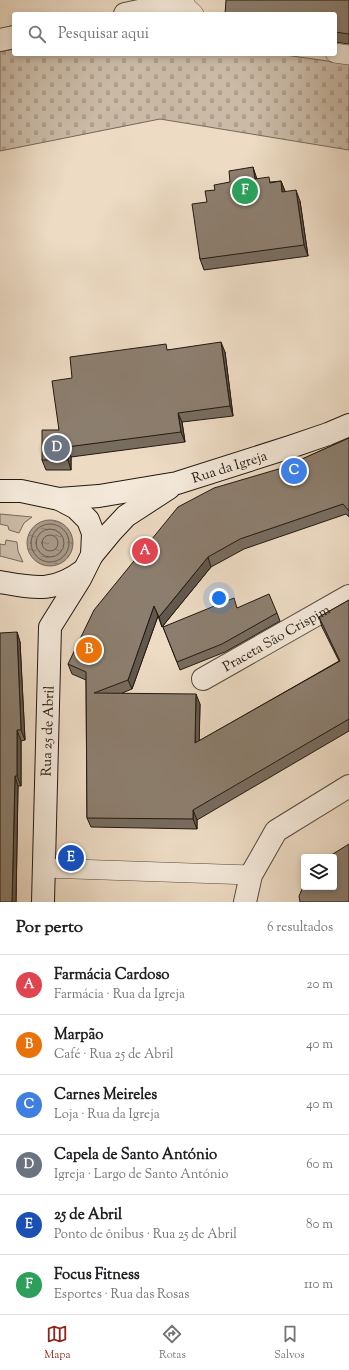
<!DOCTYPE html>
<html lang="pt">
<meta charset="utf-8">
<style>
:root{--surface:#fff;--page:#f2f2f2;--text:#202124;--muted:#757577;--line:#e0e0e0;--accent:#8f2418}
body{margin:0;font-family:"Sorts Mill Goudy",serif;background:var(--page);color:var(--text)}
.controls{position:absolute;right:12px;bottom:12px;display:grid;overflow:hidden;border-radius:4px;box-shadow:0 2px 6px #0003}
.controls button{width:36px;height:36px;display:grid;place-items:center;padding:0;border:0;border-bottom:1px solid var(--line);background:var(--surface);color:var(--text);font:20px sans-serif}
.you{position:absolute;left:219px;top:598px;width:14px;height:14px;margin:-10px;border:3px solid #fff;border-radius:50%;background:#1a73e8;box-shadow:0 0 0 6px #1a73e833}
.badge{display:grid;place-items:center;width:26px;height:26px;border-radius:50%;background:var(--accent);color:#fff;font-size:13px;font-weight:700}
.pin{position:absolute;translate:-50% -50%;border:2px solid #fff;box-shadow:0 1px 4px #0006}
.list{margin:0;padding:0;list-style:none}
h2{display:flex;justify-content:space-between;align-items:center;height:52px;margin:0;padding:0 16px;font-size:17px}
h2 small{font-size:13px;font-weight:400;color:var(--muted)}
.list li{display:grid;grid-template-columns:26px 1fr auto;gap:12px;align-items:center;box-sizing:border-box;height:60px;padding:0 16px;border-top:1px solid var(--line)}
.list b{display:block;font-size:15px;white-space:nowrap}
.list p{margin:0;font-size:13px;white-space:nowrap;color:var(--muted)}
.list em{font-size:13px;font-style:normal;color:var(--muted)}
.icon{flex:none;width:22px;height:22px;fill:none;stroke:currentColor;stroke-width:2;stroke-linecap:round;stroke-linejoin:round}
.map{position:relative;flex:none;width:349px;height:902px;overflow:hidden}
.search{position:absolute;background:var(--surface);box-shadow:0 2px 6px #0003;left:12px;right:12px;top:12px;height:44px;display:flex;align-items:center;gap:10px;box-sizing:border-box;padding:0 14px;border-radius:4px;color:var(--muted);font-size:15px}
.sheet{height:412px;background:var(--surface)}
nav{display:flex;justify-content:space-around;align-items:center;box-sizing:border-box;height:56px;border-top:1px solid var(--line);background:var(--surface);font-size:11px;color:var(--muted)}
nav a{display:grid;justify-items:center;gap:2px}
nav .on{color:var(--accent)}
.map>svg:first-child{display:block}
.cemetery{fill:url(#cemetery-stones);stroke:#766a5c}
.garden{fill:#cabaa6;stroke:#766a5c}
.water{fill:url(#water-ripples);stroke:#726658}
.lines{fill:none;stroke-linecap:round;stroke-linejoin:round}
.shore{stroke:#655a4c;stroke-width:1}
.pedestrian-casing{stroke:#554a3e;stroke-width:20}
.minor-casing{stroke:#554a3e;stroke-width:24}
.secondary-casing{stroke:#221a11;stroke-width:24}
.pedestrian{stroke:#f3e8d9;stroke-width:19}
.minor{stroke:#f3e8d9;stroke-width:22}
.secondary{stroke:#f3e8d9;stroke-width:22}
.wall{fill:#786c5f;stroke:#221a11}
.shaded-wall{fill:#62584d;stroke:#221a11}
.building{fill:#8c7e6e;stroke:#221a11}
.labels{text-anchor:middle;stroke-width:3;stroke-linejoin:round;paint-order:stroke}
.street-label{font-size:14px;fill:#221a11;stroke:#f3e8d9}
</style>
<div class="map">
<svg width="349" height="902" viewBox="0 0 349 902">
<defs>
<pattern id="cemetery-stones" width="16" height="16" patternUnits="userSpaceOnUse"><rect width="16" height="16" fill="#cabaa6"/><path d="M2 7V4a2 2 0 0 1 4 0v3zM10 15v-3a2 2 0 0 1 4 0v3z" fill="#ad9f8e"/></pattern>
<pattern id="water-ripples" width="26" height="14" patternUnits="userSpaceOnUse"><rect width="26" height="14" fill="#a89987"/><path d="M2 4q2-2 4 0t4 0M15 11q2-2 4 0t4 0" fill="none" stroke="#887c6d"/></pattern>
</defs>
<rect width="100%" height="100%" fill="#eddbc4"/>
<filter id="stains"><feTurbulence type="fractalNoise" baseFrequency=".005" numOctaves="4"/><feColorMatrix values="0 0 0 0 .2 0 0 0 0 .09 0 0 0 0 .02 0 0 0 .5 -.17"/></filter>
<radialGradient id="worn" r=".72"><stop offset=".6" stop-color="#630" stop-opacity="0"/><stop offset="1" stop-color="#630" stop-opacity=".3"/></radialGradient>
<path class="cemetery" d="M 14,49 L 14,54 L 278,54 L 349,64 L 349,150 L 160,119 L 0,151 L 0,52 Z"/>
<path class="garden" d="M 0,514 L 32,517 L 24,523 L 19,533 L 9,530 L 8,526 L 0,524 Z
M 6,540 L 17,542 L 18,551 L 23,562 L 0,556 L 0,544 L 5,545 Z"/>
<path class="water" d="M27 543a23 23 0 1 1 46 0a23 23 0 1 1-46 0Z"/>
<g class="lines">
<path class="shore" d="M31 543a19 19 0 1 1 38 0a19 19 0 1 1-38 0Z
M36 543a14 14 0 1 1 28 0a14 14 0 1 1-28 0Z
M42 543a8 8 0 1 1 16 0a8 8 0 1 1-16 0Z"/>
<defs>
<path id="pedestrian" d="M 185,0 L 181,2 L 194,14
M 335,53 L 349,55
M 44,868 L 251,875"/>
<g id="minor">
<path d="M 125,14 L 181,2"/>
<path d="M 0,40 L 14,37"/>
<path id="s1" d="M 203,679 L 349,596"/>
<path d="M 245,902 L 251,875 L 276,831 L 349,786"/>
</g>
<g id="secondary">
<path d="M 0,491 L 21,491 L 59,499 L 76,508 L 88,520 L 93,533 L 92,555 L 80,579 L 50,627 L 43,902"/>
<path id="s2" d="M 59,499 L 99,496 L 177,483 L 290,447 L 328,434 L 349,425"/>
<path d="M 92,555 L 111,532 L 126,516 L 169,488"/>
<path d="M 0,582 C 35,588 54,593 84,570"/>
</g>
</defs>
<use href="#pedestrian" class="pedestrian-casing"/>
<use href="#minor" class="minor-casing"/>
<use href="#secondary" class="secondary-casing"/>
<use href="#pedestrian" class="pedestrian"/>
<use href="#minor" class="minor"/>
<use href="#secondary" class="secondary"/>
</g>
<path class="wall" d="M 349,0 L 349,44 L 335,42 L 335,14 Z
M 257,179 L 271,182 L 281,181 L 285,191 L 300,201 L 308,256 L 204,270 L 200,259 L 207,202 L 215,190 Z
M 168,350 L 225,352 L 233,416 L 182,422 L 185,442 L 71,457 L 71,470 L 46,470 L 42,460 L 59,430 L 72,378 Z
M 349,438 L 349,517 L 346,514 L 244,549 L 211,567 L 162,627 L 158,616 L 132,689 L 122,693 L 200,704 L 199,741 L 339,661 L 322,627 L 319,617 L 349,600 L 349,731 L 197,820 L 197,829 L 91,827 L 87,818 L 86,680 L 72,674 L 68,664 L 282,468 Z
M 237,608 L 277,613 L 280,621 L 225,652 L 180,670 L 163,627 Z
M 17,632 L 20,642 L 25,740 L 21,741 L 21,786 L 18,786 L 16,902 L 0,902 Z"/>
<path class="shaded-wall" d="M 253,167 L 257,179 L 255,179 Z
M 281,181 L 285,192 L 282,192 Z
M 296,190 L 300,201 L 308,256 L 304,245 Z
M 221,342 L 225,352 L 233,416 L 230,406 Z
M 178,413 L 182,422 L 185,442 L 181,432 Z
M 67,447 L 71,457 L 71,470 L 68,460 Z
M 208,557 L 211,567 L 162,627 L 159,617 Z
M 154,606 L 158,616 L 132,689 L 128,680 Z
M 17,632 L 20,642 L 25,740 L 21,730 Z
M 196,694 L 200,704 L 199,753 L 195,743 Z
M 17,730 L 21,741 L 21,786 L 17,776 Z
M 15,776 L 18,786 L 16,902 L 12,902 Z
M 193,810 L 197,820 L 197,829 L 193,819 Z"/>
<path class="building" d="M 226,0 L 349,0 L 349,34 L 335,32 L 335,14 L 225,14 Z
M 253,167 L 255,179 L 269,177 L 270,183 L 281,181 L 282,192 L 296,190 L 304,245 L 200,259 L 192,204 L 207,202 L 205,191 L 215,190 L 214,185 L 230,182 L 229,171 Z
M 221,342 L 230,406 L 178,413 L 181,432 L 67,447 L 68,460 L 42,460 L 42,430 L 59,430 L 52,381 L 72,378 L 70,357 L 166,344 L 167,350 Z
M 349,438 L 349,511 L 343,504 L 240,539 L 208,557 L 159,617 L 154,606 L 128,680 L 94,693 L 196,694 L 195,743 L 340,661 L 319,617 L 349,600 L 349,719 L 193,810 L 193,819 L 87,818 L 86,672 L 68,664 L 94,610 L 178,507 L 214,488 L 282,468 Z
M 269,594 L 277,613 L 222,644 L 177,662 L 163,627 L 234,598 L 237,608 Z
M 17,632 L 21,730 L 17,730 L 17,776 L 15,776 L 12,902 L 0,902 L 0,633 Z
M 349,844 L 349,902 L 300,902 L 299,896 L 304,885 L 304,887 L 334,887 L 334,857 L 328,857 Z
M 304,872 L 304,877 L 302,873 Z"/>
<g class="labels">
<g class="street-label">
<text dy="5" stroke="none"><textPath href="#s2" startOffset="174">Rua da Igreja</textPath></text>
<text dy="5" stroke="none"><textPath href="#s1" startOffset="84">Praceta São Crispim</textPath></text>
<text transform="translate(47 731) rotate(-88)" y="5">Rua 25 de Abril</text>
</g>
</g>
<rect width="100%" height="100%" filter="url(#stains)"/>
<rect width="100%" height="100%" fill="url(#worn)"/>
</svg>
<div class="controls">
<button><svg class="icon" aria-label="layers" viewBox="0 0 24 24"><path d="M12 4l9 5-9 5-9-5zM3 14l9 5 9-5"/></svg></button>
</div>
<div class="you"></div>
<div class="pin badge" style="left:145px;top:551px;background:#e0444e">A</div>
<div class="pin badge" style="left:89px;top:650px;background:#e8710a">B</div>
<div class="pin badge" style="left:294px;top:471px;background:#3f7fe0">C</div>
<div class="pin badge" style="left:57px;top:448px;background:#6b7280">D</div>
<div class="pin badge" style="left:71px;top:858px;background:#1a4fb4">E</div>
<div class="pin badge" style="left:245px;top:191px;background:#2e9e5b">F</div>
<div class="search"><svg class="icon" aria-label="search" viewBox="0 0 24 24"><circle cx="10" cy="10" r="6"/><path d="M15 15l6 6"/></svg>Pesquisar aqui</div>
</div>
<section class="sheet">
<h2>Por perto<small>6 resultados</small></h2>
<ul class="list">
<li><span class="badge" style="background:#e0444e">A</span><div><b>Farmácia Cardoso</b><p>Farmácia · Rua da Igreja</p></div><em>20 m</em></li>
<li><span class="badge" style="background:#e8710a">B</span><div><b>Marpão</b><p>Café · Rua 25 de Abril</p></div><em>40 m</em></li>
<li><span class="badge" style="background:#3f7fe0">C</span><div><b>Carnes Meireles</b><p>Loja · Rua da Igreja</p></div><em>40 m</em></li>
<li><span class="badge" style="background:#6b7280">D</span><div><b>Capela de Santo António</b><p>Igreja · Largo de Santo António</p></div><em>60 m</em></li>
<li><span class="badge" style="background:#1a4fb4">E</span><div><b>25 de Abril</b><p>Ponto de ônibus · Rua 25 de Abril</p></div><em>80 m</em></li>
<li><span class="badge" style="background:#2e9e5b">F</span><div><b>Focus Fitness</b><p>Esportes · Rua das Rosas</p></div><em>110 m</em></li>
</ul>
</section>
<nav>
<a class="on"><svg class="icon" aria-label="map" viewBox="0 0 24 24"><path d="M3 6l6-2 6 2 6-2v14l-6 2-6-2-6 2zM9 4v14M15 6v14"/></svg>Mapa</a>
<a><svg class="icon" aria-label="directions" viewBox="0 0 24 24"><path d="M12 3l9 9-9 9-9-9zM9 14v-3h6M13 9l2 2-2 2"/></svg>Rotas</a>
<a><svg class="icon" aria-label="saved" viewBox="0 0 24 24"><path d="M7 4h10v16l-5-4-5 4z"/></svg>Salvos</a>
</nav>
